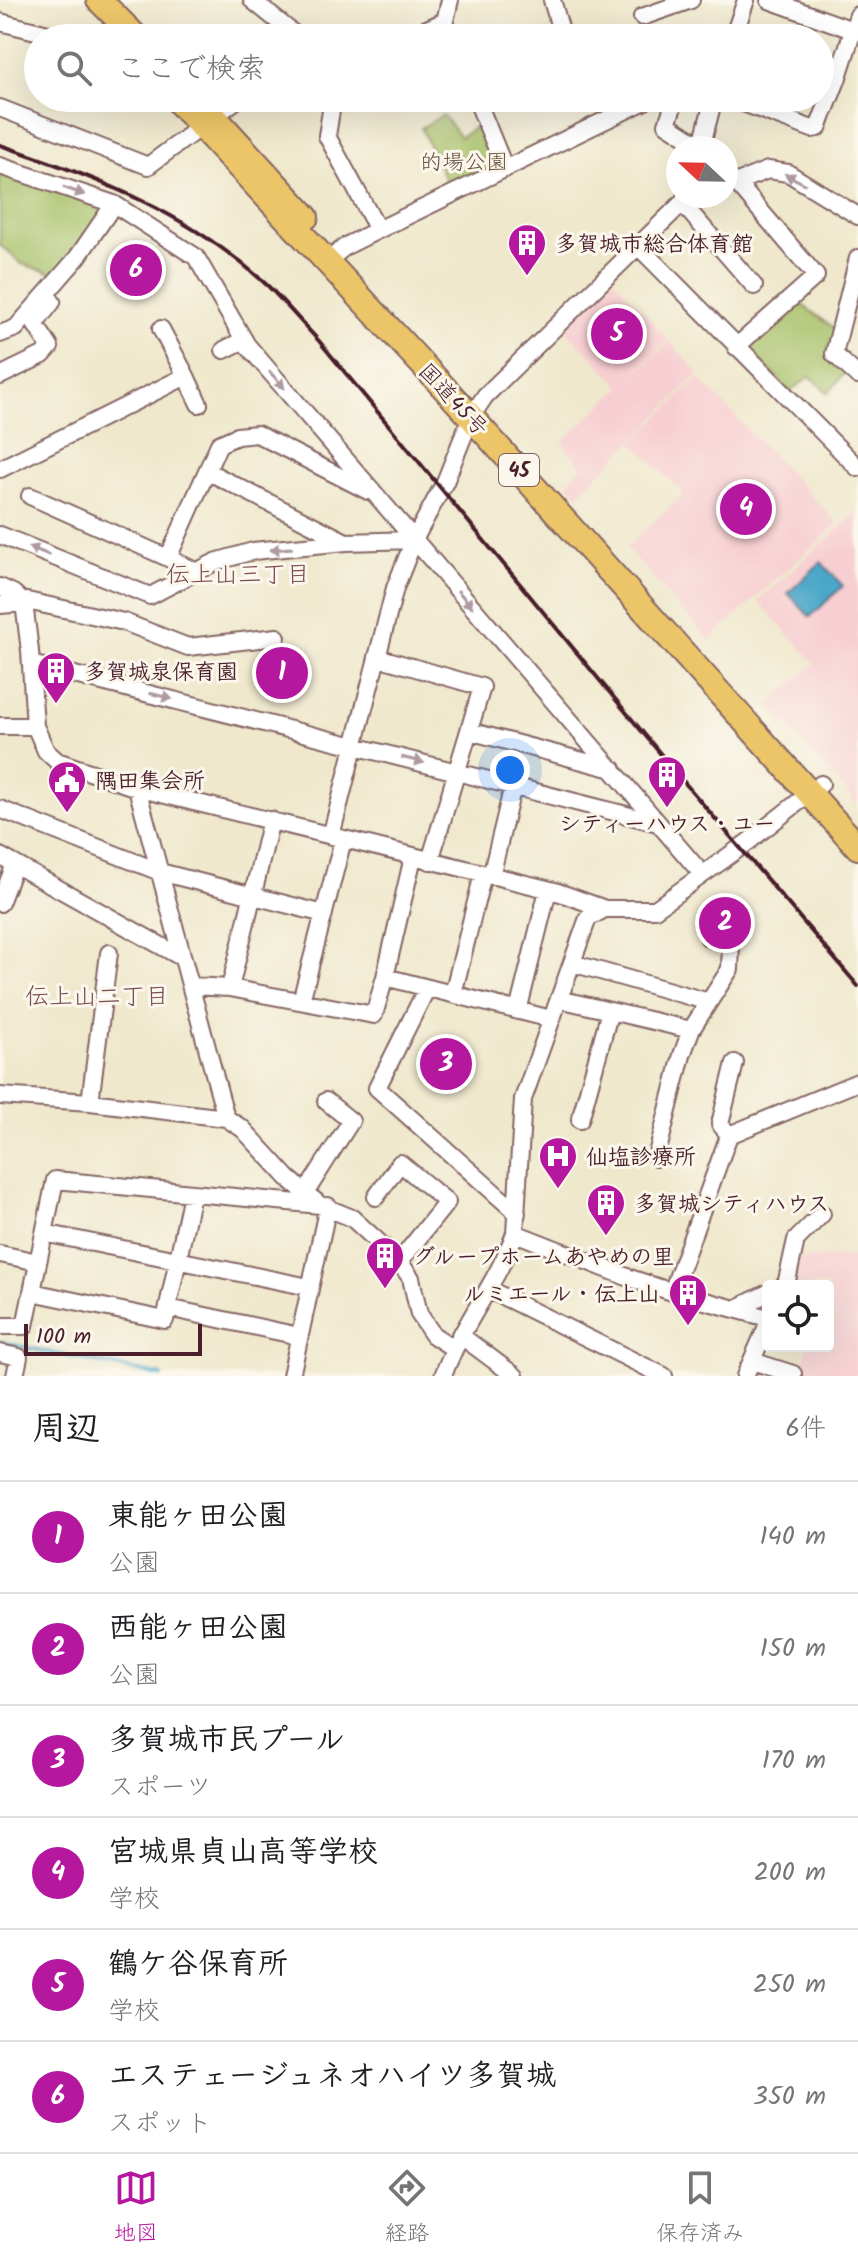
<!DOCTYPE html>
<html lang="ja">
<meta charset="utf-8">
<style>
:root{--surface:#fff;--page:#f6f6f6;--text:#202124;--muted:#757577;--line:#e0e0e0;--accent:#b5179e}
body{margin:0;font-family:Kalam,"Klee One",sans-serif;background:var(--page);color:var(--text)}
.controls{position:absolute;right:24px;bottom:24px;display:grid;overflow:hidden;border-radius:8px;box-shadow:0 8px 32px #0002}
.controls button{width:72px;height:72px;display:grid;place-items:center;padding:0;border:0;border-bottom:2px solid var(--line);background:var(--surface);color:var(--text);font:40px sans-serif}
.compass{position:absolute;left:666px;top:136px;width:72px;height:72px;border-radius:50%;background:var(--surface);box-shadow:0 8px 32px #0002;rotate:292deg}
.scale{position:absolute;left:24px;bottom:20px;width:178px;box-sizing:border-box;padding-left:8px;border:4px solid #4a1f2b;border-top:0;font-size:22px;line-height:28px;white-space:nowrap;color:#4a1f2b;-webkit-text-stroke:6px #fbf7ec;paint-order:stroke}
.you{position:absolute;left:510px;top:770px;width:28px;height:28px;margin:-20px;border:6px solid #fff;border-radius:50%;background:#1a73e8;box-shadow:0 0 0 12px #1a73e833}
.badge{display:grid;place-items:center;width:52px;height:52px;border-radius:50%;background:var(--accent);color:#fff;font-size:26px;font-weight:700}
.pin{position:absolute;translate:-50% -50%;border:4px solid #fff;box-shadow:0 2px 8px #0006}
.list{margin:0;padding:0;list-style:none}
h2{display:flex;justify-content:space-between;align-items:center;height:104px;margin:0;padding:0 32px;font-size:34px}
h2 small{font-size:26px;font-weight:400;color:var(--muted)}
.list li{display:grid;grid-template-columns:52px 1fr auto;gap:24px;align-items:center;box-sizing:border-box;height:112px;padding:0 32px;border-top:2px solid var(--line)}
.list b{display:block;font-size:30px;white-space:nowrap}
.list p{margin:0;font-size:26px;white-space:nowrap;color:var(--muted)}
.list em{font-size:26px;font-style:normal;color:var(--muted)}
.icon{flex:none;width:44px;height:44px;fill:none;stroke:currentColor;stroke-width:2;stroke-linecap:round;stroke-linejoin:round}
.map{position:relative;flex:none;width:858px;height:1376px;overflow:hidden}
.search{position:absolute;background:var(--surface);box-shadow:0 8px 32px #0002;left:24px;right:24px;top:24px;height:88px;display:flex;align-items:center;gap:20px;box-sizing:border-box;padding:0 28px;border-radius:44px;color:var(--muted);font-size:30px}
.sheet{height:776px;background:var(--surface)}
nav{display:flex;justify-content:space-around;align-items:center;box-sizing:border-box;height:112px;border-top:2px solid var(--line);background:var(--surface);font-size:22px;color:var(--muted)}
nav a{display:grid;justify-items:center;gap:4px}
nav .on{color:var(--accent)}
.map>svg:first-child{display:block}
.built{fill:#f7cfd2}
.green{fill:#a6c066;stroke:#787048;stroke-width:2}
.water{fill:#4ba7c9;stroke:#4a637a;stroke-width:2}
.lines{fill:none;stroke-linecap:round;stroke-linejoin:round}
.stream{stroke:#4ba7c9;stroke-width:4}
.minor-casing{stroke:#846563;stroke-width:20}
.highway-casing{stroke:#846563;stroke-width:28}
.minor{stroke:#fff;stroke-width:16}
.highway{stroke:#edc569;stroke-width:24}
.rail{stroke:#4a1f2b;stroke-width:4}
.oneway{fill:#ae9aa0}
.labels{text-anchor:middle;stroke-width:6;stroke-linejoin:round;paint-order:stroke}
.shield{fill:#fbf7ec;stroke:#7f6065;stroke-width:2}
.shield-label{font-size:20px;font-weight:bold;fill:#4a1f2b}
.park-label{font-size:22px;fill:#664f3d;stroke:#fbf7ec}
.poi-label{font-size:22px;font-weight:bold;fill:#4a1f2b;stroke:#fbf7ec;text-anchor:start}
.street-label{font-size:22px;fill:#4a1f2b;stroke:#fbf7ec}
.neighbourhood-label{font-size:24px;fill:#7c4e53;stroke:#fbf7ec}
</style>
<div class="map">
<svg width="858" height="1376" viewBox="0 0 858 1376">
<rect width="100%" height="100%" fill="#fbf7ec"/>
<filter id="ink" filterUnits="userSpaceOnUse"><feTurbulence type="fractalNoise" baseFrequency=".0125" numOctaves="2"/><feDisplacementMap in="SourceGraphic" scale="16" xChannelSelector="R" yChannelSelector="G"/><feConvolveMatrix kernelMatrix="1 2 1 2 8 2 1 2 1" color-interpolation-filters="sRGB"/></filter>
<filter id="wash" filterUnits="userSpaceOnUse"><feTurbulence type="fractalNoise" baseFrequency=".006" numOctaves="4" result="noise"/><feDisplacementMap in="SourceGraphic" scale="32" xChannelSelector="R" yChannelSelector="G"/><feGaussianBlur stdDeviation="1.8" result="paint"/><feColorMatrix in="noise" values="0 0 0 0 0 0 0 0 0 0 0 0 0 0 0 0 0 1.4 0 .05"/><feComposite in="paint" operator="in"/></filter>
<g filter="url(#wash)">
<rect width="100%" height="100%" fill="#efe8cc"/>
<path class="built" d="M 614,279 L 668,339 L 623,384 L 670,341 L 699,374 L 578,495 L 567,484 L 582,467 L 562,442 L 621,387 L 565,329 Z
M 699,378 L 838,524 L 709,640 L 626,548 L 684,494 L 632,442 Z
M 858,511 L 858,805 L 769,705 L 815,663 L 758,601 Z
M 858,1255 L 858,1376 L 801,1376 L 807,1346 L 828,1346 L 828,1286 L 791,1286 L 800,1259 Z"/>
<path class="green" d="M 443,115 L 460,137 L 485,120 L 505,169 L 452,194 L 421,128 Z
M 0,166 L 114,204 L 61,276 L 22,264 L 0,245 Z
M 797,301 L 834,328 L 846,371 L 828,393 L 810,376 L 790,392 L 746,345 Z
M 296,657 L 305,657 L 301,690 L 258,677 L 263,669 Z"/>
<path class="water" d="M 821,562 L 843,586 L 810,617 L 788,593 Z"/>
<g class="lines">
<path class="stream" d="M 0,1342 L 162,1376"/>
</g>
</g>
<g filter="url(#ink)">
<g class="lines">
<defs>
<path id="minor" d="M 252,0 L 299,38
M 552,0 L 563,38
M 769,0 L 858,32
M 642,17 L 691,0
M 0,22 L 64,38
M 406,38 L 445,21 L 450,0
M 733,38 L 746,0
M 820,74 L 837,80 L 858,15
M 333,98 L 327,136 L 378,230
M 476,98 L 505,169
M 676,98 L 667,124 L 701,146
M 730,98 L 812,129 L 818,128 L 837,80
M 0,108 L 148,166 L 239,98
M 701,148 L 714,98
M 0,166 L 114,204 L 196,257 L 247,345 L 702,874
M 727,186 L 768,170 L 788,173 L 858,216
M 701,196 L 682,203 L 754,286
M 637,245 L 858,468
M 858,258 L 834,354 L 858,376
M 326,262 L 346,246 L 378,230 L 645,101
M 0,334 L 16,328 L 77,258 L 114,204
M 736,347 L 816,276 L 736,182
M 224,350 L 244,340
M 0,376 L 43,355 L 50,347 L 35,324 L 52,302 L 47,295
M 186,376 L 199,404
M 0,469 L 186,376 L 161,329
M 207,471 L 346,542
M 30,496 L 168,558
M 0,535 L 150,596 L 215,562 L 253,551 L 346,542 L 414,540
M 197,572 L 168,558 L 219,444 L 237,436 L 257,434 L 368,491
M 0,587 L 13,593 L 24,603 L 27,601 L 124,622 L 188,647 L 277,637
M 0,605 L 24,603 L 30,651 L 35,726 L 46,751 L 57,761 L 137,788 L 555,891 L 605,909
M 377,657 L 482,687 L 430,861
M 31,664 L 658,823
M 0,726 L 35,726
M 469,731 L 613,769
M 137,788 L 226,1118 L 243,1129 L 288,1178 L 320,1205 L 352,1218 L 397,1259 L 411,1278 L 419,1314 L 433,1335 L 453,1348
M 0,809 L 160,872 L 324,914
M 331,836 L 395,588 L 414,540 L 445,482 L 471,417 L 485,396 L 682,203 L 686,196
M 0,856 L 181,957
M 491,876 L 513,786
M 0,903 L 15,864
M 572,963 L 709,1002
M 385,977 L 413,857
M 191,986 L 230,988 L 374,1015 L 385,977 L 551,1019
M 230,988 L 271,820
M 427,988 L 377,1088 L 517,1213
M 453,994 L 483,874
M 559,999 L 691,1030 L 682,1055 L 656,1158
M 301,1001 L 343,840
M 518,1011 L 548,890
M 691,1030 L 730,969 L 731,944 L 709,938
M 0,1096 L 90,1102 L 226,1118
M 90,1102 L 109,953
M 580,1120 L 610,1011
M 729,1135 L 720,1124 L 735,1063
M 306,1192 L 351,1121 L 326,1101
M 376,1197 L 400,1163 L 447,1202 L 399,1262
M 44,1233 L 309,1287
M 515,1233 L 627,1277 L 672,1292
M 0,1254 L 38,1262
M 783,1286 L 786,1285 L 796,1240 L 822,1214
M 488,1289 L 664,1376
M 32,1292 L 165,1320 L 192,1194
M 168,1308 L 299,1336
M 735,1309 L 768,1293
M 768,1318 L 672,1292 L 729,1135 L 858,1082
M 0,1326 L 25,1326 L 55,1180 L 320,1205
M 460,1335 L 515,1376
M 0,1353 L 19,1357 L 15,1376
M 752,1361 L 793,1374 L 792,1376
M 291,1376 L 328,1206
M 443,1376 C 461,1325 497,1284 515,1233 L 523,1099 L 588,918 L 605,909 L 655,909 L 748,842 L 821,784
M 745,1376 L 768,1324"/>
<path id="highway" d="M 99,0 L 137,38
M 175,98 L 462,407 L 858,847
M 197,98 L 306,217"/>
</defs>
<use href="#minor" class="minor-casing"/>
<use href="#highway" class="highway-casing"/>
<use href="#minor" class="minor"/>
<use href="#highway" class="highway"/>
<path class="rail" d="M 0,145 C 97,177 193,215 269,287 C 286,304 302,323 319,341 L 678,775 L 858,986"/>
</g>
<defs><path id="oneway-solid" d="M-6-.8H1V-3.2L6.5 0L1 3.2V.8H-6Z" transform="scale(2)"/></defs>
<g class="oneway">
<use href="#oneway-solid" transform="translate(795 179) rotate(-153)"/>
<use href="#oneway-solid" transform="translate(74 191) rotate(19)"/>
<use href="#oneway-solid" transform="translate(277 380) rotate(49)"/>
<use href="#oneway-solid" transform="translate(281 549) rotate(175)"/>
<use href="#oneway-solid" transform="translate(39 551) rotate(-158)"/>
<use href="#oneway-solid" transform="translate(465 599) rotate(49)"/>
<use href="#oneway-solid" transform="translate(161 696) rotate(14)"/>
<use href="#oneway-solid" transform="translate(413 760) rotate(14)"/>
</g>
</g>
<defs>
<symbol id="building-pin" viewBox="-11 -11 22 30"><path d="M0 17L-7.5 6A9.5 9.5 0 1 1 7.5 6Z" fill="#b5179e" stroke="#fbf7ec"/><path d="M-4-6H4V6H1V3H-1V6H-4ZM-2.5-4.3h1.7v1.8h-1.7ZM.8-4.3h1.7v1.8H.8ZM-2.5-1h1.7V.8h-1.7ZM.8-1h1.7V.8H.8Z" fill="#fff"/></symbol>
<symbol id="civic-pin" viewBox="-11 -11 22 30"><path d="M0 17L-7.5 6A9.5 9.5 0 1 1 7.5 6Z" fill="#b5179e" stroke="#fbf7ec"/><path d="M-.6-6.5H3V-4.5H.6V-3L4-1V1h2V6H-6V1h2V-1L-.6-3ZM-1.2 2.5V6h2.4V2.5Z" fill="#fff"/></symbol>
<symbol id="hospital-pin" viewBox="-11 -11 22 30"><path d="M0 17L-7.5 6A9.5 9.5 0 1 1 7.5 6Z" fill="#b5179e" stroke="#fbf7ec"/><path d="M-5-5h3v3.5h4V-5h3V5h-3V1.5h-4V5h-3Z" fill="#fff"/></symbol>
</defs>
<g fill-rule="evenodd">
<use href="#building-pin" x="505" y="221" width="44" height="60"/>
<use href="#building-pin" x="34" y="649" width="44" height="60"/>
<use href="#building-pin" x="645" y="753" width="44" height="60"/>
<use href="#civic-pin" x="45" y="758" width="44" height="60"/>
<use href="#hospital-pin" x="536" y="1134" width="44" height="60"/>
<use href="#building-pin" x="584" y="1181" width="44" height="60"/>
<use href="#building-pin" x="363" y="1234" width="44" height="60"/>
<use href="#building-pin" x="666" y="1271" width="44" height="60"/>
</g>
<g class="labels">
<rect class="shield" x="499" y="454" width="40" height="32" rx="6"/>
<g class="shield-label">
<text x="519" y="477">45</text>
</g>
<g class="park-label">
<text x="464" y="169">的場公園</text>
</g>
<g class="poi-label">
<text x="555" y="251">多賀城市総合体育館</text>
<text x="84" y="679">多賀城泉保育園</text>
<text x="95" y="788">隅田集会所</text>
<text x="667" y="831" text-anchor="middle">シティーハウス・ユー</text>
<text x="586" y="1164">仙塩診療所</text>
<text x="634" y="1211">多賀城シティハウス</text>
<text x="413" y="1264">グループホームあやめの里</text>
<text x="660" y="1301" text-anchor="end">ルミエール・伝上山</text>
</g>
<g class="street-label">
<text transform="translate(454 399) rotate(47)" y="8">国道45号</text>
</g>
<g class="neighbourhood-label">
<text x="238" y="582">伝上山三丁目</text>
<text x="97" y="1004">伝上山二丁目</text>
</g>
</g>
</svg>
<div class="controls">
<button><svg class="icon" aria-label="locate" viewBox="0 0 24 24"><circle cx="12" cy="12" r="6"/><path d="M12 2v4M12 18v4M2 12h4M18 12h4"/></svg></button>
</div>
<svg class="compass" viewBox="-18 -18 36 36"><path d="M0-13l5 13h-10z" fill="#e53935"/><path d="M0 13l5-13h-10z" fill="#757577"/></svg>
<div class="scale">100 m</div>
<div class="you"></div>
<div class="pin badge" style="left:282px;top:673px">1</div>
<div class="pin badge" style="left:725px;top:923px">2</div>
<div class="pin badge" style="left:446px;top:1064px">3</div>
<div class="pin badge" style="left:746px;top:509px">4</div>
<div class="pin badge" style="left:617px;top:334px">5</div>
<div class="pin badge" style="left:136px;top:270px">6</div>
<div class="search"><svg class="icon" aria-label="search" viewBox="0 0 24 24"><circle cx="10" cy="10" r="6"/><path d="M15 15l6 6"/></svg>ここで検索</div>
</div>
<section class="sheet">
<h2>周辺<small>6件</small></h2>
<ul class="list">
<li><span class="badge">1</span><div><b>東能ヶ田公園</b><p>公園</p></div><em>140 m</em></li>
<li><span class="badge">2</span><div><b>西能ヶ田公園</b><p>公園</p></div><em>150 m</em></li>
<li><span class="badge">3</span><div><b>多賀城市民プール</b><p>スポーツ</p></div><em>170 m</em></li>
<li><span class="badge">4</span><div><b>宮城県貞山高等学校</b><p>学校</p></div><em>200 m</em></li>
<li><span class="badge">5</span><div><b>鶴ケ谷保育所</b><p>学校</p></div><em>250 m</em></li>
<li><span class="badge">6</span><div><b>エステェージュネオハイツ多賀城</b><p>スポット</p></div><em>350 m</em></li>
</ul>
</section>
<nav>
<a class="on"><svg class="icon" aria-label="map" viewBox="0 0 24 24"><path d="M3 6l6-2 6 2 6-2v14l-6 2-6-2-6 2zM9 4v14M15 6v14"/></svg>地図</a>
<a><svg class="icon" aria-label="directions" viewBox="0 0 24 24"><path d="M12 3l9 9-9 9-9-9zM9 14v-3h6M13 9l2 2-2 2"/></svg>経路</a>
<a><svg class="icon" aria-label="saved" viewBox="0 0 24 24"><path d="M7 4h10v16l-5-4-5 4z"/></svg>保存済み</a>
</nav>
